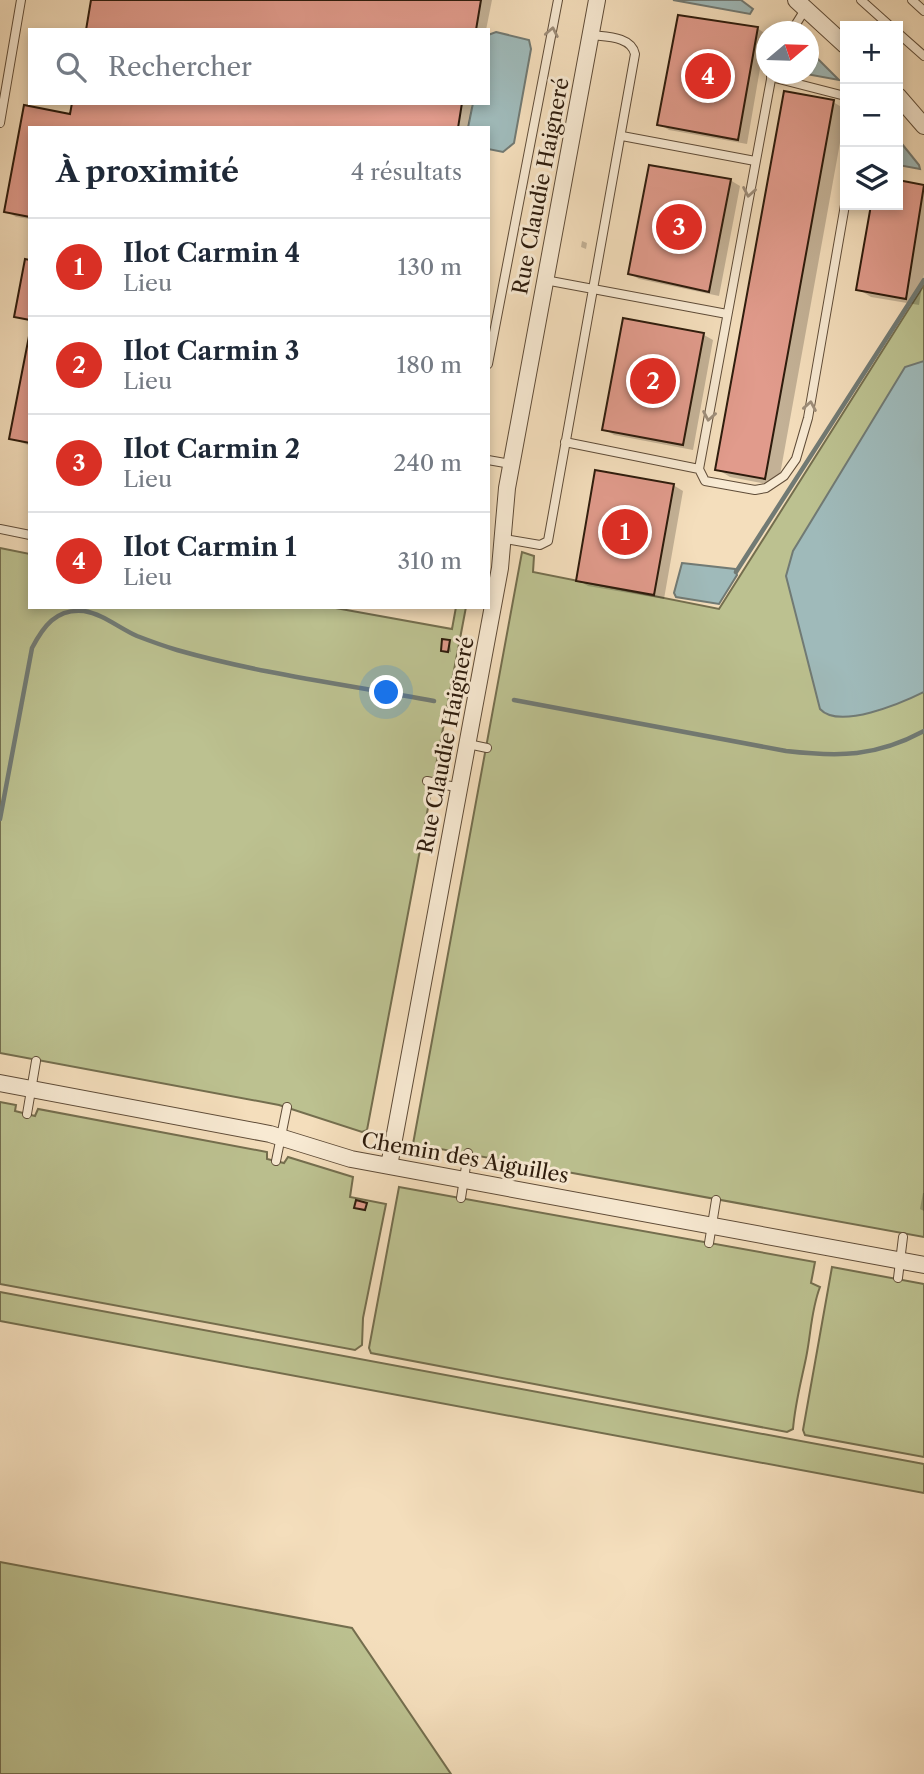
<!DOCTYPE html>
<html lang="fr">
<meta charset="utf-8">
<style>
:root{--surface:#fff;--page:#f2f2f3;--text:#1f2937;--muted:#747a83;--line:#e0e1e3;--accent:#d93025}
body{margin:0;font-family:"Libre Caslon Text",serif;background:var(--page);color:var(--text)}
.controls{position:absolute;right:21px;top:21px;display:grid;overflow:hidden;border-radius:0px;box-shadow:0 4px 10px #0003}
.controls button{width:63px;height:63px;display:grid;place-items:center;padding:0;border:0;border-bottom:2px solid var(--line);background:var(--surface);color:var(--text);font:35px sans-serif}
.compass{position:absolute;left:756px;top:21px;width:63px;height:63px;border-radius:50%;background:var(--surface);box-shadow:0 4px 10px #0003;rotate:71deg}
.you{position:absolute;left:387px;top:693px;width:24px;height:24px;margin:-18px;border:5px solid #fff;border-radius:50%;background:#1a73e8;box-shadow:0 0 0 10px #1a73e833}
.badge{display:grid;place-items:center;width:46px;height:46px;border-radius:50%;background:var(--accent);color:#fff;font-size:23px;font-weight:700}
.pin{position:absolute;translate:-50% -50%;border:4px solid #fff;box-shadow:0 2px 7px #0006}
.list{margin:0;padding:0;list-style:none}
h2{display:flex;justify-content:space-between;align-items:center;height:91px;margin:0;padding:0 28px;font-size:30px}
h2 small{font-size:23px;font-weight:400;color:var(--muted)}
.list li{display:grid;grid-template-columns:46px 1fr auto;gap:21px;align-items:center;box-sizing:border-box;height:98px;padding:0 28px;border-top:2px solid var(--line)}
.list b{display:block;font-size:26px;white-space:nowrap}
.list p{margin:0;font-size:23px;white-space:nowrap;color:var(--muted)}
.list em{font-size:23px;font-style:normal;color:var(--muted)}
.icon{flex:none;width:38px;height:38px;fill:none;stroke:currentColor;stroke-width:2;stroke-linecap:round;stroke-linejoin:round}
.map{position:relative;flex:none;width:924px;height:1774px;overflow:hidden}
.search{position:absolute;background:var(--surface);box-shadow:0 4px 10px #0003;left:28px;top:28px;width:462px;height:77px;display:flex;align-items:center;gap:18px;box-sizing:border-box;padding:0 24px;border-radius:0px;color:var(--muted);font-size:26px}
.panel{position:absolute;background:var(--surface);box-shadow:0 4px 10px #0003;left:28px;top:126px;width:462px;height:483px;border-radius:0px}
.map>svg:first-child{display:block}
.green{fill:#bcc190;stroke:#746e4e;stroke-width:2}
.water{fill:#9fbaba;stroke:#717a74;stroke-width:2}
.shadow{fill:#0003}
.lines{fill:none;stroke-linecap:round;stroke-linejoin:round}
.stream{stroke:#717a74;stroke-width:4.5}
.building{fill:#e19b8c;stroke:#2d1b0c;stroke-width:2}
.lane-casing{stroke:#5f4c38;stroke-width:10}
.street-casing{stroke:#5f4c38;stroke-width:18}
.lane{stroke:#f8ead3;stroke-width:8}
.street{stroke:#f8ead3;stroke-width:16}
.oneway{stroke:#9d8d79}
.labels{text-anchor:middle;stroke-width:6;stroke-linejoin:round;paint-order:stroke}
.street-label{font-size:21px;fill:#2d1b0c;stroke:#f8ead3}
</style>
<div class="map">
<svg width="924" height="1774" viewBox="0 0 924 1774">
<rect width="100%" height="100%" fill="#f4debc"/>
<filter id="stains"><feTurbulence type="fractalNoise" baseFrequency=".00286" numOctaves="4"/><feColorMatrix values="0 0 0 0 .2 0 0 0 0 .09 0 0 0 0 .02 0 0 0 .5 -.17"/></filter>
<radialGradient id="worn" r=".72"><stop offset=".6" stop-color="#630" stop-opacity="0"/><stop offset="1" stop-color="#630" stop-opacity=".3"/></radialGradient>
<path class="green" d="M 924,285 L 924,1237 L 413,1144 L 522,552 L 534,556 L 533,572 L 719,609 Z
M 0,548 L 30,554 L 30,607 L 330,607 L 452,629 L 456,607 L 466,607 L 367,1130 L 362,1132 L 279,1105 L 0,1053 Z
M 0,1102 L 16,1105 L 15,1111 L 35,1116 L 38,1109 L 267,1152 L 267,1159 L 284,1163 L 288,1157 L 353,1177 L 350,1197 L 386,1204 L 363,1318 L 362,1345 L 355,1350 L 0,1284 Z
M 399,1187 L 815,1262 L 811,1283 L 820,1287 C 811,1310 811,1334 806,1358 C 801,1382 795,1404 793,1429 L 787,1432 L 371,1353 L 369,1348 Z
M 832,1267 L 924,1284 L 924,1457 L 805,1435 L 803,1430 Z
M 0,1292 L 924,1464 L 924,1493 L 0,1321 Z
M 0,1562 L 352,1628 L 451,1774 L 0,1774 Z"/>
<path class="water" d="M 673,0 L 741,0 L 753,9 L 750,14 Z
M 496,32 L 529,40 L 531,49 L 514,143 L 503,152 L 488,149 L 488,128 L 468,128 L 473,103 L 488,103 L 488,35 Z
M 809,50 L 839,80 L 806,74 Z
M 898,139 L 919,165 L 920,169 L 898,165 Z
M 924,361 L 924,692 C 902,703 839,730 820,709 L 786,576 L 793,551 L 905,367 Z
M 682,563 L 735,569 L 737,575 L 719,604 L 676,597 L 674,593 Z"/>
<path class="shadow" d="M 93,0 L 492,0 L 486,30 L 88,30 Z
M 757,28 L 766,34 L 747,144 L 669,130 L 659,124 Z
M 833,102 L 845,109 L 845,115 L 778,486 L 730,477 L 717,469 Z
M 74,103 L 472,103 L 468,128 L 30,128 L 30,219 L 16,217 L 6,211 L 26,107 L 72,116 Z
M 730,180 L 740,186 L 719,296 L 639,279 L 630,274 Z
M 898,182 L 924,187 L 924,274 L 919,305 L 871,297 L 858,289 L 873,205 L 898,205 Z
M 582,241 L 587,243 L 586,249 L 581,247 Z
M 704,335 L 713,340 L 693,450 L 614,435 L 604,429 Z
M 30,340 L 30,446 L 11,438 Z
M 673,485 L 683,491 L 664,599 L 588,586 L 578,580 Z
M 450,642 L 451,652 L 445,651 Z
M 923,1193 L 924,1193 L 924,1211 L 920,1209 Z"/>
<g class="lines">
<path class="stream" d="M 736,572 L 924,280
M 514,700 L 786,751 C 839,757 876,757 924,731
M 0,819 L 32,648 C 43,627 56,608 84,611 C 103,614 119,628 137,636 C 150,641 164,646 177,650 C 261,674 349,685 434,701"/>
</g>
<path class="building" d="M 91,0 L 481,0 L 476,30 L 86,30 Z
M 678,15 L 758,27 L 738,140 L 657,125 Z
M 784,91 L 834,100 L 765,479 L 715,470 Z
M 72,103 L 462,103 L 458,128 L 30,128 L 30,217 L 4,212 L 24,105 L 70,114 Z
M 649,165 L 731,179 L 709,292 L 628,274 Z
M 898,180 L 924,185 L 906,299 L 856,290 L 871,205 L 898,205 Z
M 25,259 L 30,260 L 30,320 L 14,317 Z
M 623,318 L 704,333 L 683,445 L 602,430 Z
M 30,331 L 30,443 L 9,439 Z
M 595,470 L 674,484 L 654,595 L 576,581 Z
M 442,639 L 450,640 L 448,652 L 441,651 Z
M 356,1200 L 367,1203 L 365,1210 L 354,1208 Z"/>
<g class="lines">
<defs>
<path id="lane" d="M 861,0 L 890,26
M 912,0 L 924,11
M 791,32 L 806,8
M 898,33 L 924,56
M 772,74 L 699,469 L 705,481 L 755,490 L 766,488 L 784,476 L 796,459 L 808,418 L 845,205
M 771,77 L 845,96
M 0,123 L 21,0
M 622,136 L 755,161
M 545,280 L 727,314
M 488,364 L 558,0
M 565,442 L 699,469
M 488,460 L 511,464
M 0,529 L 30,535
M 505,539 L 540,545 L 548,541 L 635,54 C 631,36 606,37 591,35
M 468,744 L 487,748
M 427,781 L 460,788
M 27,1114 L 36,1061
M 276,1161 L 287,1107
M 461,1198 L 468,1153
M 709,1243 L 716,1200
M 898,1278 L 903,1237"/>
<path id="street" d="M 796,0 L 845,45
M 898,96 L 924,126
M 0,1083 L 270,1134 L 351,1159 L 924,1265
M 389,1166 L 500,568 L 507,488 L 597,0"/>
</defs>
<use href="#lane" class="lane-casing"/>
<use href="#street" class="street-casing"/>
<use href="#lane" class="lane"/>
<use href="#street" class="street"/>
</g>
<defs><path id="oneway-chevron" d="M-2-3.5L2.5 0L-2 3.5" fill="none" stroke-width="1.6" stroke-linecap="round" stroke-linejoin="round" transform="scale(1.75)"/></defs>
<g class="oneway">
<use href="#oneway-chevron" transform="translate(552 32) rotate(-79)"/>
<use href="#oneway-chevron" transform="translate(749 192) rotate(100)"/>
<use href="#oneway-chevron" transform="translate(810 406) rotate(-80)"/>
<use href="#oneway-chevron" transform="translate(709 416) rotate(100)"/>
</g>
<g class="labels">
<g class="street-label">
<text transform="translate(541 186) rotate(-79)" y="7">Rue Claudie Haigneré</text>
<text transform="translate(446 745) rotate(-79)" y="7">Rue Claudie Haigneré</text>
<text transform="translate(465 1158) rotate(10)" y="7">Chemin des Aiguilles</text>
</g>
</g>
<rect width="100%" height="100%" filter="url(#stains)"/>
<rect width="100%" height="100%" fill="url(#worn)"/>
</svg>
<div class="controls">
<button>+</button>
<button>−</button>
<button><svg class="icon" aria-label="layers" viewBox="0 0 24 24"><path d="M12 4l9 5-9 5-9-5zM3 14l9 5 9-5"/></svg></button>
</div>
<svg class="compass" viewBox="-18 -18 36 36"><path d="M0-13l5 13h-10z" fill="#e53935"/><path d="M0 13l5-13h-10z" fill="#747a83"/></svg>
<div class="you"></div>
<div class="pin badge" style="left:625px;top:532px">1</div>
<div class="pin badge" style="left:653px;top:381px">2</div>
<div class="pin badge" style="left:679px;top:227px">3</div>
<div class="pin badge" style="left:708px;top:76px">4</div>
<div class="search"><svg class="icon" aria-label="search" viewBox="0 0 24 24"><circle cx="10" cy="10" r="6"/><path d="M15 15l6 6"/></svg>Rechercher</div>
<section class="panel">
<h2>À proximité<small>4 résultats</small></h2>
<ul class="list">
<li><span class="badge">1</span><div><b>Ilot Carmin 4</b><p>Lieu</p></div><em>130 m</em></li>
<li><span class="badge">2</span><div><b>Ilot Carmin 3</b><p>Lieu</p></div><em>180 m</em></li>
<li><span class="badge">3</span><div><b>Ilot Carmin 2</b><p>Lieu</p></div><em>240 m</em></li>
<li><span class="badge">4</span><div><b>Ilot Carmin 1</b><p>Lieu</p></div><em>310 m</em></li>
</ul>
</section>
</div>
